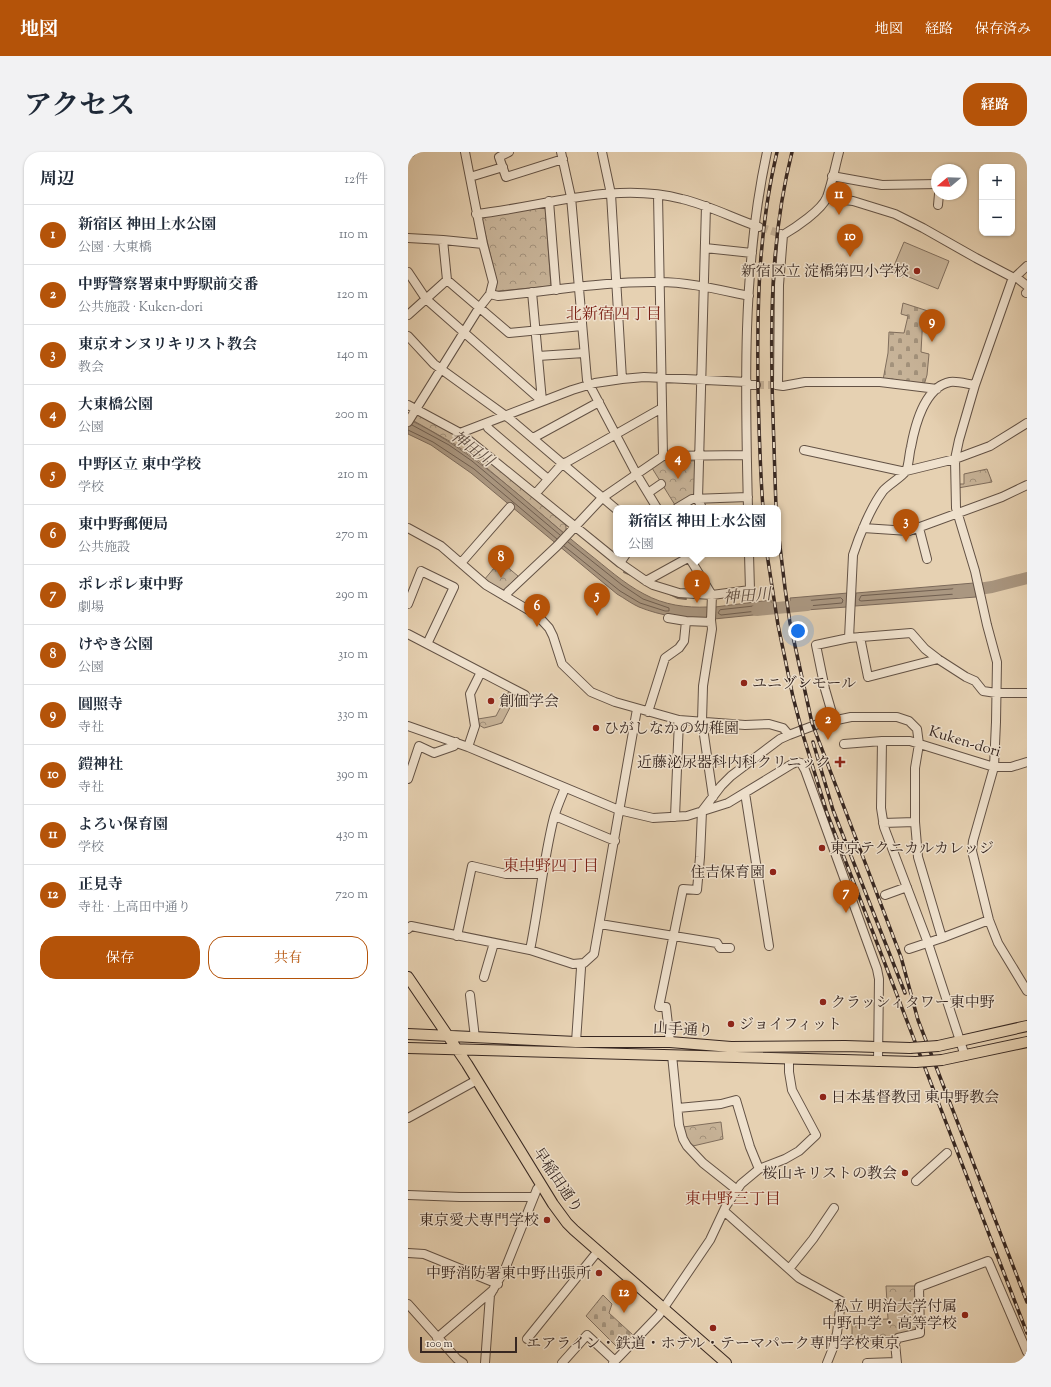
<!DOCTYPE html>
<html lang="ja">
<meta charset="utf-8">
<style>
:root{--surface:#fff;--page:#f2f2f3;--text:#1f2937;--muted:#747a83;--line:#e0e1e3;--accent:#b45309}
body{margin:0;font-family:"Sorts Mill Goudy","Noto Serif JP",serif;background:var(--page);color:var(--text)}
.controls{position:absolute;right:12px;top:12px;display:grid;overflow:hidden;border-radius:8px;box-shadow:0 1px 3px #0004}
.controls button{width:36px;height:36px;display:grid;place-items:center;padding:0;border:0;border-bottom:1px solid var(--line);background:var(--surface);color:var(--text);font:20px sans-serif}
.compass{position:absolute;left:523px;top:12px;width:36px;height:36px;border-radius:50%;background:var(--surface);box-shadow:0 1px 3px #0004;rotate:251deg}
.scale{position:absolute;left:12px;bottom:10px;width:97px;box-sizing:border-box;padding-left:4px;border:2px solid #372721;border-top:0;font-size:11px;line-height:14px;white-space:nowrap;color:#372721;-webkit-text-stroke:3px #efe1cd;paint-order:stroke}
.you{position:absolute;left:390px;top:479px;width:14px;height:14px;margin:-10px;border:3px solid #fff;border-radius:50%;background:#1a73e8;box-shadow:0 0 0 6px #1a73e833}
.badge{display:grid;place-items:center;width:26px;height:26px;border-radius:50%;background:var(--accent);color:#fff;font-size:13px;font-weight:700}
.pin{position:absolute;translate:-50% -33px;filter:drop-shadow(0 1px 2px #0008)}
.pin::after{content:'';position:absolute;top:21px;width:14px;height:12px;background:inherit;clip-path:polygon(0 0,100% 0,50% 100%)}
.popup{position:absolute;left:205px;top:353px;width:168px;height:52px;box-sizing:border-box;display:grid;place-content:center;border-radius:8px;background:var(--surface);filter:drop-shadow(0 1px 3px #0005);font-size:13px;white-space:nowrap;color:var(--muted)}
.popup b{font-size:15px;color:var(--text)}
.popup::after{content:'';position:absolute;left:50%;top:100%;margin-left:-8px;border:8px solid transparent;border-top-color:var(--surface)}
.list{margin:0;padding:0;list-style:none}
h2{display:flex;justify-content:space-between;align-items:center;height:52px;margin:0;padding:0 16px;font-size:17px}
h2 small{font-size:13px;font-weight:400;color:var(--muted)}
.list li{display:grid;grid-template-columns:26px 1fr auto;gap:12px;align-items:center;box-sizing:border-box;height:60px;padding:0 16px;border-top:1px solid var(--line)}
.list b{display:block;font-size:15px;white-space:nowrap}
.list p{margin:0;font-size:13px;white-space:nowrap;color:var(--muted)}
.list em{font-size:13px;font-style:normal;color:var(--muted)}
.actions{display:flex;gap:8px;padding:12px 16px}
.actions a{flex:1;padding:9px 0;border:1px solid var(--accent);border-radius:16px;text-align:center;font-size:14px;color:var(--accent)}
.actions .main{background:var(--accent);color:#fff}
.map{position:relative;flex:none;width:619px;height:1211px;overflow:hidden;border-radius:16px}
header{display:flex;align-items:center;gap:24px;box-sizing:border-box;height:56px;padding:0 20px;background:var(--accent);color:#fff}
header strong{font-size:19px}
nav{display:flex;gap:22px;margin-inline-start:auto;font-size:14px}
.intro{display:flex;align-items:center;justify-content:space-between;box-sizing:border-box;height:96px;padding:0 24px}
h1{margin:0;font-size:28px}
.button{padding:10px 18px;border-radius:16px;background:var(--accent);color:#fff;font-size:14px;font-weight:700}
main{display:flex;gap:24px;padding:0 24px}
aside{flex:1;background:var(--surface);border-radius:16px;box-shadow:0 1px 3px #0004}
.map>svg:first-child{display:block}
.grass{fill:#c8b499;stroke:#806e5d}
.forest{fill:url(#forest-crowns);stroke:#806e5d}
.cemetery{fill:url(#cemetery-stones);stroke:#806e5d}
.water{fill:#aa9781;stroke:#7c6a5b}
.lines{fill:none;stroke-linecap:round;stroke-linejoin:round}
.shore{stroke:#705f51;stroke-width:1}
.stream{stroke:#7c6a5b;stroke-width:2}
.river{stroke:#aa9781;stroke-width:12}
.minor-tunnel{stroke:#c3af95;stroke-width:8;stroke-dasharray:8 4;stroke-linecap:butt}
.minor-casing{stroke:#635245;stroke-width:10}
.major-casing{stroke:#372721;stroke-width:12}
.minor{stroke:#efe1cd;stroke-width:8}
.major{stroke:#e6d1b2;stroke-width:10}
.rail-casing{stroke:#372721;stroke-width:3.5}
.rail{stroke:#efe1cd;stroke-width:2;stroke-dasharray:6;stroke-linecap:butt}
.major-bridge-casing{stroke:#372721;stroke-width:12;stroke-linecap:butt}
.major-bridge{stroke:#e6d1b2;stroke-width:10}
.poi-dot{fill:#8f2418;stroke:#efe1cd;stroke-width:1.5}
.labels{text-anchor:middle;stroke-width:3;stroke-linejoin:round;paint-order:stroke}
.poi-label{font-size:15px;fill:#372721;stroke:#efe1cd;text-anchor:end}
.street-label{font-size:15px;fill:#372721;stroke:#efe1cd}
.neighbourhood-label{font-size:16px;fill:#7a1f14;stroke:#efe1cd}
.water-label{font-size:16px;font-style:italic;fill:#5a493e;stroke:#efe1cd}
</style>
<header>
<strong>地図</strong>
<nav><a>地図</a><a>経路</a><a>保存済み</a></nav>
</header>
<div class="intro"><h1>アクセス</h1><a class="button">経路</a></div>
<main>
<aside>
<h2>周辺<small>12件</small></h2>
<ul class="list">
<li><span class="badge">1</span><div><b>新宿区 神田上水公園</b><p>公園 · 大東橋</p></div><em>110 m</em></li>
<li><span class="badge">2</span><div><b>中野警察署東中野駅前交番</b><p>公共施設 · Kuken-dori</p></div><em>120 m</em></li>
<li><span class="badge">3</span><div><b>東京オンヌリキリスト教会</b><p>教会</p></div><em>140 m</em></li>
<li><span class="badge">4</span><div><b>大東橋公園</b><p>公園</p></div><em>200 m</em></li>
<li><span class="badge">5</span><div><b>中野区立 東中学校</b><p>学校</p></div><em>210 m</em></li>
<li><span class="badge">6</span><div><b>東中野郵便局</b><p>公共施設</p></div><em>270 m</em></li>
<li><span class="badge">7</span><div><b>ポレポレ東中野</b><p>劇場</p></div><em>290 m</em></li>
<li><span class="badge">8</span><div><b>けやき公園</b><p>公園</p></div><em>310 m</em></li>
<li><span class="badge">9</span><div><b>圓照寺</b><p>寺社</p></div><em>330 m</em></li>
<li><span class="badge">10</span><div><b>鎧神社</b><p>寺社</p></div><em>390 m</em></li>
<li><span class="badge">11</span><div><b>よろい保育園</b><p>学校</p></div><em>430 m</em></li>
<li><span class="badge">12</span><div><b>正見寺</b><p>寺社 · 上高田中通り</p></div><em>720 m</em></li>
</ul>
<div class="actions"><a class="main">保存</a><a>共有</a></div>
</aside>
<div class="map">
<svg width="619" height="1211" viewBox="0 0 619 1211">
<defs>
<pattern id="forest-crowns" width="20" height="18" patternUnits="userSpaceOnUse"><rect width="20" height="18" fill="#c8b499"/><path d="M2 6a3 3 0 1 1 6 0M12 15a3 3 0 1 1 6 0" fill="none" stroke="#a3927c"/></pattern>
<pattern id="cemetery-stones" width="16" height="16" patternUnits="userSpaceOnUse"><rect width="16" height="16" fill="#c8b499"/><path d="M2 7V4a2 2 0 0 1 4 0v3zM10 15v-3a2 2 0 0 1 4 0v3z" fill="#a3927c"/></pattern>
</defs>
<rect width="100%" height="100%" fill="#e6d1b2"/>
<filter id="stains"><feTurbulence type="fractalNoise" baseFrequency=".005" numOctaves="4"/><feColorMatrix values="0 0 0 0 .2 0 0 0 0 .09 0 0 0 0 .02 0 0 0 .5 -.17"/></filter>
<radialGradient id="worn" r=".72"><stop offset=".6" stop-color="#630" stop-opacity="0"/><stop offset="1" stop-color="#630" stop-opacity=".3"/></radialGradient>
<path class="grass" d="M 496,90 L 541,109 L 530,137 L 496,123 L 495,125 L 483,121 Z"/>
<path class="forest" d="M 137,54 L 143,134 L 91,139 L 87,139 L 89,130 L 74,68 L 77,64 Z
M 8,263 L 10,263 L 35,275 L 56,288 L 158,372 L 158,379 L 157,382 L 67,306 L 43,290 L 6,269 Z
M 284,306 L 289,310 L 288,339 L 285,343 L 267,353 L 244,316 L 256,308 Z
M 579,317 L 584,330 L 550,336 L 550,332 L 556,332 L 556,322 Z
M 92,409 L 110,424 L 95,440 L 76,428 Z
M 101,539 L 109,542 L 94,571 L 76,576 L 71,573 L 70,567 L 88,564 Z
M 313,970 L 315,987 L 285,994 L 277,985 L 275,975 Z
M 478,1134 L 508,1134 L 508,1180 L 461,1189 L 460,1185 L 444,1186 L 444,1168 L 480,1167 Z"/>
<path class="cemetery" d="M 495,151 L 520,159 L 519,164 L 515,163 L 513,200 L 521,202 L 519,223 L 516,233 L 475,228 L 480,201 L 481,180 L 496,181 L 500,164 L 493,162 Z
M 195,1143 L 204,1152 L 201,1161 L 225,1183 L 212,1198 L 178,1164 Z"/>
<path class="water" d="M 0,267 C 68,299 121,354 180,401 C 198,415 215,431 236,442 C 256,453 278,456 300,455 L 300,468 C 277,467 253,464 231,455 C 224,452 216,446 209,442 L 63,321 L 23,293 L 0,282 Z
M 566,431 L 568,445 L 447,454 L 448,441 Z
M 440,441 L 439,455 L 384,459 L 382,446 Z
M 363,448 L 365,461 L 306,467 L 307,455 Z"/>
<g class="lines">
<path class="shore" d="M 4,273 L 41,293 L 64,309 L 152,383
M 0,278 L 25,290 L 66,317 L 149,387
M 156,394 L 212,439 L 232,451 L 257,459 L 261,459 L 261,456 L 235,447 L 214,433 L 160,390
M 561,436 L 563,439 L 561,441 L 453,449 L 451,448 L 453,444 Z
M 433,446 L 435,448 L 434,451 L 389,455 L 387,452 L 388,450 Z
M 358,453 L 360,456 L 358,458 L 313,463 L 310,461 L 312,458 Z"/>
<path class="stream" d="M 216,420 L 223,423
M 262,442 L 270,446 L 278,447"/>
<path class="river" d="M 550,440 L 584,435 L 619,426
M 349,458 L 399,453"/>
<path class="minor-tunnel" d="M 352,75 L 373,82
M 348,233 L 368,233"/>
<defs>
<path id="minor" d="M 57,0 L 75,92
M 101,0 L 91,5 L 98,25 L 155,7
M 153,0 L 163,45 L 179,228 L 229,323 L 249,356
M 194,0 L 203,42 L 214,227
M 0,2 L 3,0
M 424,24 L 474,33 L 529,32
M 62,25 L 95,15
M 250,43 L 255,304
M 419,46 L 445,49 L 487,62 L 515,76 L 568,106 L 606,126
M 141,49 L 148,138
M 530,53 L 531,42
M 68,62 C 135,55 206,29 274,47 C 300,53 325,66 351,75
M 373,82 L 375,83 C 387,76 414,58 419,45 C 424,31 427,15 431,0
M 0,86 L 35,88
M 297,96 L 344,101
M 619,114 L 604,128 L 567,233 L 551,288 L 547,307 L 548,356 L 567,419 L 579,473 L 589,510 L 588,570 L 586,615 L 565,689 L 564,699 L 581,768 L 590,791 L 619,839
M 0,120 L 18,147 L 134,249
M 608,125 L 619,134
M 39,128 L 101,181 L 174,174
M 124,140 L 134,249
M 618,141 L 619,140
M 82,142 L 90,144 C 144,139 197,129 251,130 C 281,130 312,138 341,144
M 0,163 L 39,128 L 35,88 L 75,92 L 85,130 L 82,142 L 71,156 L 0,270
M 0,184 L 26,212 L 102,267 L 208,357
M 130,204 L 176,201
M 339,233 L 348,233
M 368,233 L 375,234 L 397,230 L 472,230 L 529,237
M 370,233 L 371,133 L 375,83
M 0,253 L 52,281 L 212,411 L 238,429 L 245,433 L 271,441 L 304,443 L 342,438 L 341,402
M 79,271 L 80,276 L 140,327
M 52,281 L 164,238 L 187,231 L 214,227 L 236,225 L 339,230
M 125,286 L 191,250
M 396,298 L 493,319 L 498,319 L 547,307 L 582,294 L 619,271
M 128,341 L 154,312 L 159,310 L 254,256
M 240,341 L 253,332
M 269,356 L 284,347 L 340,345
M 294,356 L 291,350 L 290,347 L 298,54
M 340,356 C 337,238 334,115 359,0
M 0,376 L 33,394 L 78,433 L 129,463 L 141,476 L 145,484 L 154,512 L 183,540 L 207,550 L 271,568 L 337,573 L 361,572 L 375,576 L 381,583
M 455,376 L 501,379 L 594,345 L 619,333
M 511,376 L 519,407
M 279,402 L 304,443 L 303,468 L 304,477 L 295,534 L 294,569 L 305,645
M 53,411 L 102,355
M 212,411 L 218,402
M 238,429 L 287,402
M 98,445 L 100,440 L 149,394 L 194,346 L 255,304 L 338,303
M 0,452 L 13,419 L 46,435 L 19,492
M 260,466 L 278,469 L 303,470
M 0,482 L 117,543
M 452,485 L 460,525 L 530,507 L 558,525 L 567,529 L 575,539 L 588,541 L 619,541
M 441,486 L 445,403 C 451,384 463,355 475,339 C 480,333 494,325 498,319 C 501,313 501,302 503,295 C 507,273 517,235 542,230 C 550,229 559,232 567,233
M 240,560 L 257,506 L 271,496 L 276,489 L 278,469
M 426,568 L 417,537 L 408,493 L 441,486 L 503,481 L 517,497 L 530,507
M 0,574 L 60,595 L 211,658 L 245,666 L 279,664 L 320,651 L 384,612 L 389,610 L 393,611 L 397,618 L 469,817 L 471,827 L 470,910
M 474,589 L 473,656 L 476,675 L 520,791 L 557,904
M 436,592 L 474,589 L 502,589 L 586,615 L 603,615 L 619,610
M 60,595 L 67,574 L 62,542 L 73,520
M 0,627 L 11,594 L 26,601 L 46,594 L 48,590
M 337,641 L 361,794
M 294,659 L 313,634 L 323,624 L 360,596 L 372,587 L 381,583 L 410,572 L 443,565 L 489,565 L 501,569 L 509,577 L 511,592 L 507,616 L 507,670 L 510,705 L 534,786
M 147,664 L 207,689
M 267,665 L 271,568
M 475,671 L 507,670
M 477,743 L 499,735
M 192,772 L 309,791 L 312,796 L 322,796
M 0,777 L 3,774 L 122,798 L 165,812 L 176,811 L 186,802 L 229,557
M 49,784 L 64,714 L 98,722 L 134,722
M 501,797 L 534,786 L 581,768
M 122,798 C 131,754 135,709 146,665 C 149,655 153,646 157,636
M 76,825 L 86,791
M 62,843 L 67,886
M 168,890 L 173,816 L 172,812
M 262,890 L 258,855 L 251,855 L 275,737 L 289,738 L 292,705 L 294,659
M 264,903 L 271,973 L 275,987 L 279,994 L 295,1011 L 329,1038
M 270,956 L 313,952 L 328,948 L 342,995 L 351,1017
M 0,966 L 69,928
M 508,1029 L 539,1001
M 0,1043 L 52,1045 L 125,1045
M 316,1059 L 391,1126 L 433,1149 L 429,1181 L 425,1196 L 419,1211
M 0,1101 L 16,1102 L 90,1132
M 381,1117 L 405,1087 L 426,1056
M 0,1152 L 49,1207 L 55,1211
M 29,1186 L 85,1138
M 119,1187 L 190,1099
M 77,1211 L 82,1143 L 97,1117 L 129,1037 L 133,1033
M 154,1211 L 179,1183 L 207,1209
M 205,1211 L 251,1163 L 302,1088 L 318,1054 L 333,1032 L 351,1017 L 377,1007 L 391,999 L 408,983 L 384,938 L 381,920 L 381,906
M 459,1211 L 488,1210
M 489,1211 L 487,1191 L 490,1186 L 512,1181 L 511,1135 L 580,1109 L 619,1200"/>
<path id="major" d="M 0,825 L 59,912 L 145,1052 L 159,1071 L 166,1078 L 318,1211
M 0,882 L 168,890 L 262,890 L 323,895 L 437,894 L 502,896
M 530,894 L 619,874
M 0,896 L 508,910
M 534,908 L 619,890"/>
</defs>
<use href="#minor" class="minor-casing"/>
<use href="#major" class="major-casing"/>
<use href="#minor" class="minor"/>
<use href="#major" class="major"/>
<defs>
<path id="rail" d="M 355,356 C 352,317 351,277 350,238 C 349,156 350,80 369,0
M 368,356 C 367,326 366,295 365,265 C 362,176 362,87 384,0
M 370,378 L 377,436 L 382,471 L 404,571 L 493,805 L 510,868 L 619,1150
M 359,402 L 370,473 L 385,545 L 395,583 L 419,661 L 619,1181
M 405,590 L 425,658 L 497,841"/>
</defs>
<use href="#rail" class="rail-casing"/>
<use href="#rail" class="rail"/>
<defs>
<path id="major-bridge" d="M 502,896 L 530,894
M 508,910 L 534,908"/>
</defs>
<use href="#major-bridge" class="major-bridge-casing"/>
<use href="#major-bridge" class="major-bridge"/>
</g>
<g class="poi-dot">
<circle cx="509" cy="119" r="4"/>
<circle cx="336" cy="531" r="4"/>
<circle cx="83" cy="549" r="4"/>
<circle cx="188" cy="576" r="4"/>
<path d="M430 604h4v4h4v4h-4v4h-4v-4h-4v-4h4z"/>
<circle cx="414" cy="696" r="4"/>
<circle cx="365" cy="720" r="4"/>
<circle cx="415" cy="850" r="4"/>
<circle cx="323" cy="872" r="4"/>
<circle cx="415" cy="945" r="4"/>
<circle cx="497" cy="1021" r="4"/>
<circle cx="139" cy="1068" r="4"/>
<circle cx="191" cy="1121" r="4"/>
<circle cx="557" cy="1163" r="4"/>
<circle cx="305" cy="1176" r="4"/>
</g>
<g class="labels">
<g class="poi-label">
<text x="501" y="124">新宿区立 淀橋第四小学校</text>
<text x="344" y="536" text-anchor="start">ユニゾンモール</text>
<text x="91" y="554" text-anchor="start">創価学会</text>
<text x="196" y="581" text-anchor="start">ひがしなかの幼稚園</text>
<text x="423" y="615">近藤泌尿器科内科クリニック</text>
<text x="422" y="701" text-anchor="start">東京テクニカルカレッジ</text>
<text x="357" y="725">住吉保育園</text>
<text x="423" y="855" text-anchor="start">クラッシィタワー東中野</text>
<text x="331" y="877" text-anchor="start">ジョイフィット</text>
<text x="423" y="950" text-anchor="start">日本基督教団 東中野教会</text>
<text x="489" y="1026">桜山キリストの教会</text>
<text x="131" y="1073">東京愛犬専門学校</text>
<text x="183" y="1126">中野消防署東中野出張所</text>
<text x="549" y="1159">私立 明治大学付属<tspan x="549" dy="17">中野中学・高等学校</tspan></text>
<text x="305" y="1196" text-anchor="middle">エアライン・鉄道・ホテル・テーマパーク専門学校東京</text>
</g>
<g class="street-label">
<text transform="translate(557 589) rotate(17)" y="5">Kuken-dori</text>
<text transform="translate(275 877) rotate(3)" y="5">山手通り</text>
<text transform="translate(150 1028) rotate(56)" y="5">早稲田通り</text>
</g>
<g class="neighbourhood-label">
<text x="206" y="167">北新宿四丁目</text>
<text x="143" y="719">東中野四丁目</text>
<text x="325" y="1052">東中野三丁目</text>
</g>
<g class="water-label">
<text transform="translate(65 296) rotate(37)" y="6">神田川</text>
<text transform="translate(339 443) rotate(-5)" y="6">神田川</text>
</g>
</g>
<rect width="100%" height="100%" filter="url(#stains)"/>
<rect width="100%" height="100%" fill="url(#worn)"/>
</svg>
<div class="controls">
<button>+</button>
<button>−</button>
</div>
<svg class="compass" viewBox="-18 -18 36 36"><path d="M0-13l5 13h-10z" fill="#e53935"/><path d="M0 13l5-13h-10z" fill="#747a83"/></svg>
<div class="scale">100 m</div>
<div class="you"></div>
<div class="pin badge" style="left:289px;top:451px">1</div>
<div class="popup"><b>新宿区 神田上水公園</b>公園</div>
<div class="pin badge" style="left:420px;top:588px">2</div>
<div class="pin badge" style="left:498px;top:390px">3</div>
<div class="pin badge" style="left:270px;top:327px">4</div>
<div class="pin badge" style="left:189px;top:464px">5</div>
<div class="pin badge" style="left:129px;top:475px">6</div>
<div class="pin badge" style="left:438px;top:761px">7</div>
<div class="pin badge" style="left:93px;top:426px">8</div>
<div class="pin badge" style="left:524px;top:190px">9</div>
<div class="pin badge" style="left:442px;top:105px">10</div>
<div class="pin badge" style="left:431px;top:63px">11</div>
<div class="pin badge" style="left:216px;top:1161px">12</div>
</div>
</main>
